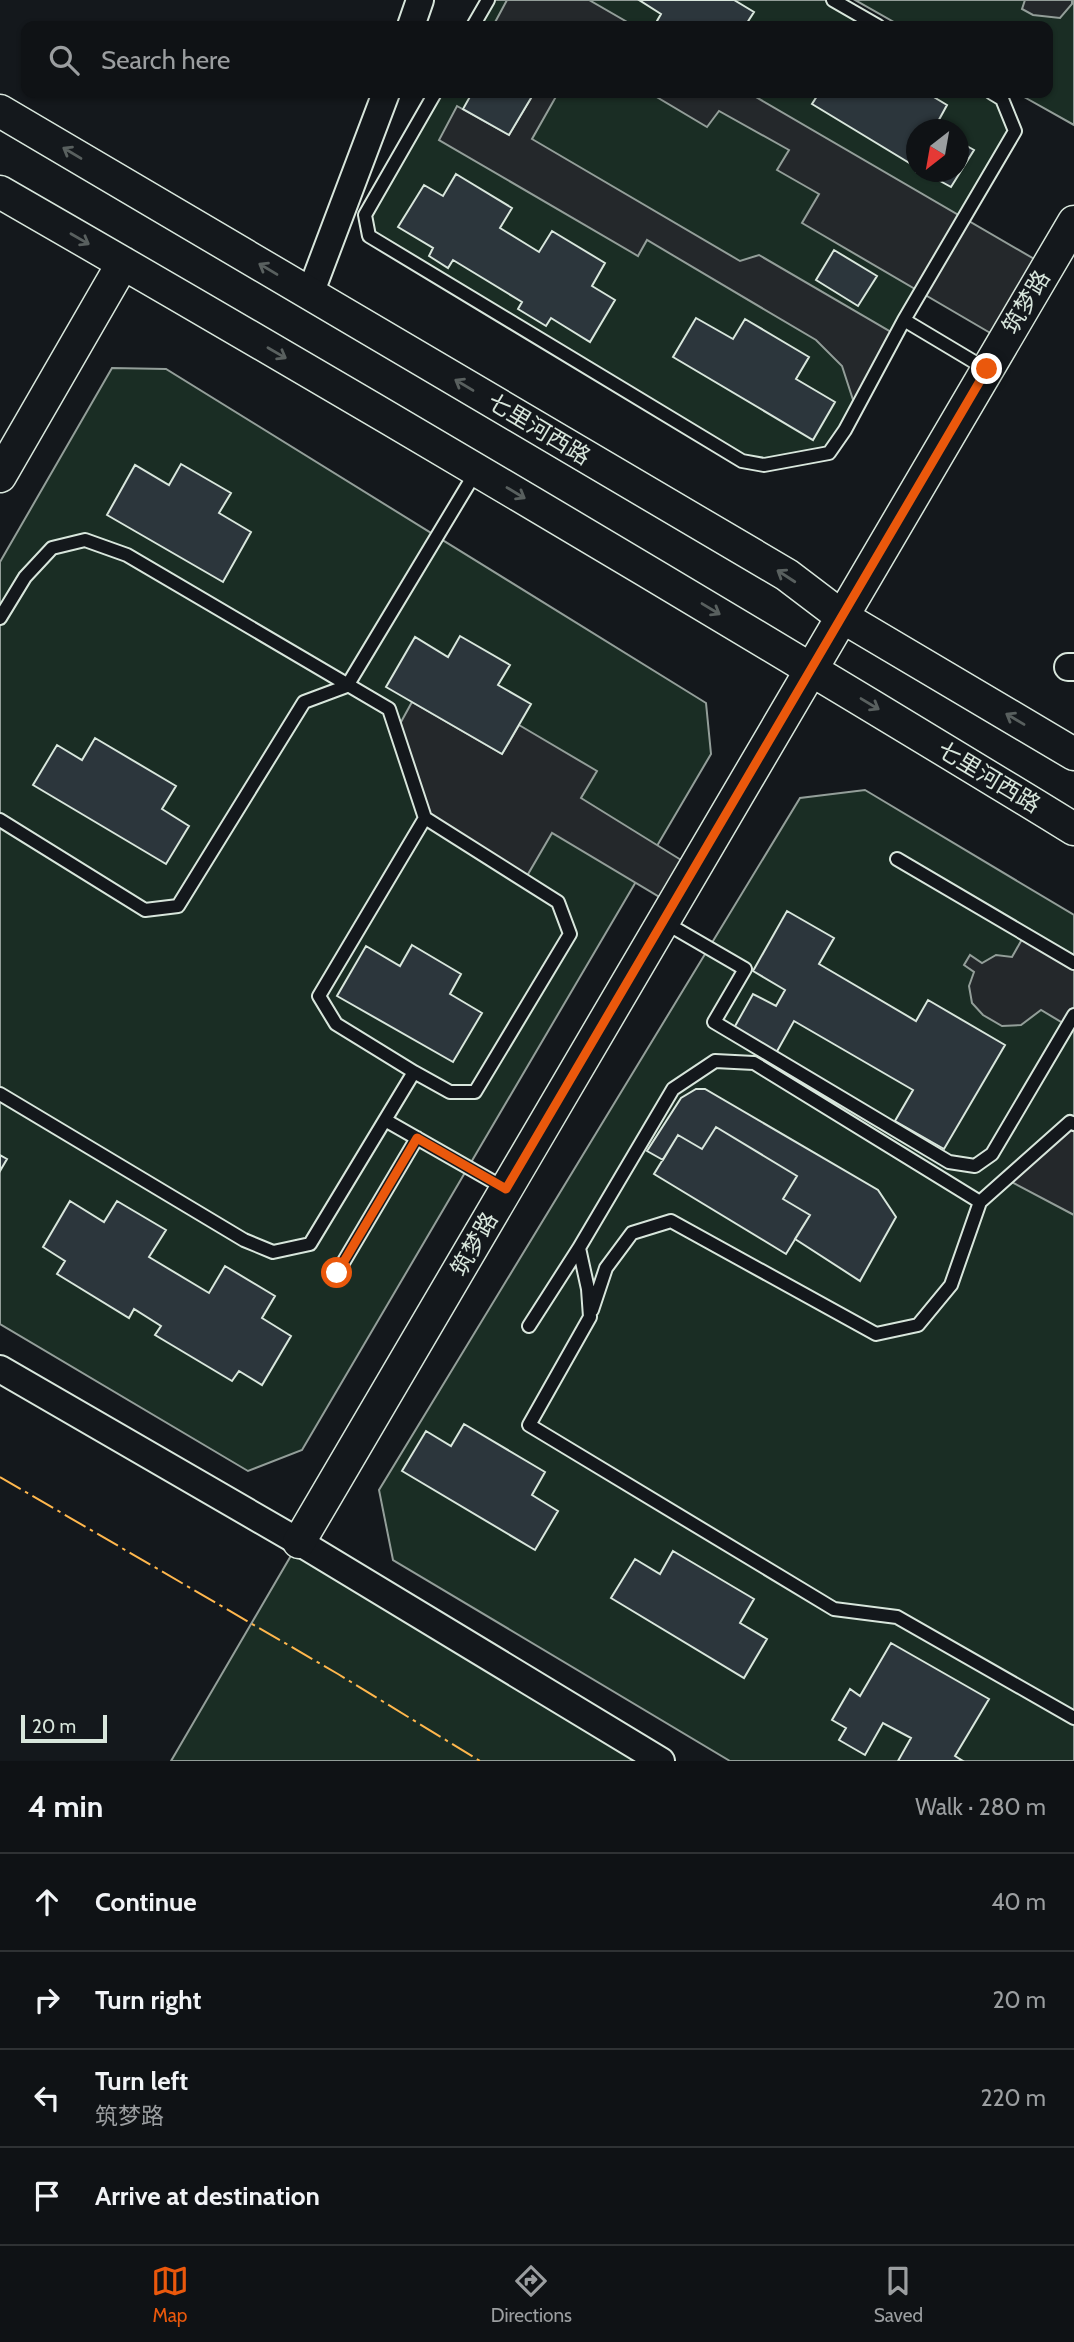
<!DOCTYPE html>
<meta charset="utf-8">
<style>
:root{--surface:#0f1215;--page:#181b1e;--text:#f1f3f6;--muted:#9b9ea0;--line:#2f3234;--accent:#ea580c}
body{margin:0;font-family:Cabin,"Noto Sans SC",sans-serif;background:var(--page);color:var(--text)}
.compass{position:absolute;left:906px;top:119px;width:63px;height:63px;border-radius:50%;background:var(--surface);box-shadow:0 2px 5px #0004;rotate:211deg}
.scale{position:absolute;left:21px;bottom:18px;width:86px;box-sizing:border-box;padding-left:7px;border:4px solid #d8e6dc;border-top:0;font-size:19px;line-height:24px;white-space:nowrap;color:#d8e6dc;-webkit-text-stroke:5px #14181c;paint-order:stroke}
.stop{position:absolute;width:21px;height:21px;margin:-16px;border:5px solid #ea580c;border-radius:50%;background:#fff}
.stop.end{background:#ea580c;border-color:#fff;box-shadow:0 2px 7px #0008}
.list{margin:0;padding:0;list-style:none}
h2{display:flex;justify-content:space-between;align-items:center;height:91px;margin:0;padding:0 28px;font-size:30px}
h2 small{font-size:23px;font-weight:400;color:var(--muted)}
.list li{display:grid;grid-template-columns:46px 1fr auto;gap:21px;align-items:center;box-sizing:border-box;height:98px;padding:0 28px;border-top:2px solid var(--line)}
.list b{display:block;font-size:26px;white-space:nowrap}
.list p{margin:0;font-size:23px;white-space:nowrap;color:var(--muted)}
.list em{font-size:23px;font-style:normal;color:var(--muted)}
.icon{flex:none;width:38px;height:38px;fill:none;stroke:currentColor;stroke-width:2;stroke-linecap:round;stroke-linejoin:round}
.map{position:relative;flex:none;width:1074px;height:1761px;overflow:hidden}
.search{position:absolute;background:var(--surface);box-shadow:0 2px 5px #0004;left:21px;right:21px;top:21px;height:77px;display:flex;align-items:center;gap:18px;box-sizing:border-box;padding:0 24px;border-radius:14px;color:var(--muted);font-size:26px}
.sheet{height:483px;background:var(--surface)}
nav{display:flex;justify-content:space-around;align-items:center;box-sizing:border-box;height:98px;border-top:2px solid var(--line);background:var(--surface);font-size:19px;color:var(--muted)}
nav a{display:grid;justify-items:center;gap:4px}
nav .on{color:var(--accent)}
.map>svg:first-child{display:block}
.green{fill:#1a2d24;stroke:#939e99;stroke-width:2;fill-rule:evenodd}
.parking{fill:#24282b;stroke:#939e99;stroke-width:2}
.building{fill:#2c363c;stroke:#d8e6dc;stroke-width:2}
.lines{fill:none;stroke-linecap:round;stroke-linejoin:round}
.service-casing{stroke:#d8e6dc;stroke-width:16}
.minor-casing{stroke:#d8e6dc;stroke-width:30}
.tertiary-casing{stroke:#d8e6dc;stroke-width:35}
.service{stroke:#14181c;stroke-width:12}
.minor{stroke:#14181c;stroke-width:26}
.tertiary{stroke:#14181c;stroke-width:32}
.power{stroke:#ffb74d;stroke-width:2;stroke-dasharray:24 5 3.5 5;stroke-linecap:butt}
.oneway{stroke:#59605f}
.route{stroke:#ea580c;stroke-width:9}
.labels{text-anchor:middle;stroke-width:5;stroke-linejoin:round;paint-order:stroke}
.street-label{font-size:23px;fill:#d8e6dc;stroke:#14181c}
</style>
<div class="map">
<svg width="1074" height="1761" viewBox="0 0 1074 1761">
<rect width="100%" height="100%" fill="#14181c"/>
<path class="green" d="M 488,0 L 833,0 L 878,26 L 473,26 Z
M 855,0 L 1074,0 L 1074,125 L 1017,93 L 1048,93 L 1048,26 L 901,26 Z
M 435,93 L 992,93 L 1015,131 L 829,453 L 764,465 L 739,459 L 369,236 L 365,215 ZM 916,130 L 958,130 L 958,172 L 916,172 Z
M 112,368 L 166,369 L 706,703 L 711,754 L 302,1450 L 248,1471 L 0,1324 L 0,562 Z
M 865,790 L 1074,915 L 1074,1761 L 730,1761 L 393,1560 L 379,1490 L 800,798 Z
M 299,1542 L 661,1761 L 171,1761 Z"/>
<path class="parking" d="M 507,0 L 589,0 L 634,26 L 493,26 Z
M 1025,0 L 1072,0 L 1072,4 L 1060,18 L 1033,15 L 1022,9 Z
M 534,93 L 558,93 L 532,139 L 740,261 L 759,255 L 896,335 L 856,409 L 842,366 L 816,340 L 647,240 L 638,256 L 439,140 L 457,106 L 509,135 Z
M 650,93 L 749,93 L 1048,267 L 1004,341 L 802,223 L 819,194 L 777,170 L 789,150 L 719,111 L 707,127 Z
M 412,702 L 502,754 L 519,725 L 597,771 L 581,798 L 694,868 L 673,905 L 552,833 L 524,881 L 425,818 L 396,731 Z
M 1025,934 L 1074,963 L 1074,1015 L 1068,1026 L 1041,1010 L 1021,1025 L 1002,1026 L 983,1015 L 972,1003 L 969,986 L 974,972 L 964,965 L 970,955 L 982,963 L 996,955 L 1012,957 Z
M 1074,1124 L 1074,1215 L 1006,1179 Z"/>
<path class="building" d="M 639,0 L 734,0 L 754,12 L 745,26 L 665,26 L 657,21 L 661,14 Z
M 472,93 L 534,93 L 509,135 L 463,109 Z
M 819,93 L 927,93 L 947,105 L 935,127 L 939,130 L 916,130 L 916,167 L 812,104 Z
M 958,141 L 974,150 L 951,187 L 924,172 L 958,172 Z
M 456,174 L 512,208 L 500,228 L 539,252 L 552,231 L 605,263 L 592,286 L 615,300 L 590,342 L 551,318 L 546,326 L 518,309 L 522,302 L 453,260 L 448,268 L 429,256 L 433,248 L 398,227 L 424,185 L 443,196 Z
M 834,250 L 877,276 L 858,306 L 816,280 Z
M 696,318 L 733,339 L 745,319 L 809,357 L 796,379 L 835,402 L 813,440 L 673,357 Z
M 181,464 L 231,493 L 219,513 L 251,532 L 223,582 L 107,515 L 135,465 L 169,485 Z
M 460,636 L 510,665 L 498,685 L 531,704 L 502,754 L 386,687 L 415,637 L 448,657 Z
M 95,738 L 176,786 L 162,809 L 189,826 L 166,864 L 33,785 L 57,745 L 82,760 Z
M 787,911 L 834,938 L 819,964 L 916,1021 L 928,1000 L 1005,1045 L 944,1149 L 895,1121 L 913,1090 L 794,1021 L 776,1053 L 734,1028 L 753,994 L 776,1006 L 785,990 L 753,971 Z
M 412,945 L 461,974 L 450,994 L 482,1013 L 453,1062 L 337,996 L 366,946 L 400,966 Z
M 696,1089 L 705,1089 L 878,1190 L 896,1217 L 860,1281 L 795,1239 L 810,1215 L 783,1199 L 797,1176 L 716,1127 L 702,1149 L 678,1135 L 663,1160 L 647,1151 L 681,1098 Z
M 716,1127 L 797,1176 L 783,1199 L 810,1215 L 786,1254 L 654,1174 L 678,1135 L 702,1149 Z
M 0,1155 L 7,1159 L 0,1171 Z
M 70,1201 L 104,1222 L 117,1201 L 166,1230 L 149,1257 L 209,1293 L 225,1266 L 275,1296 L 262,1318 L 291,1336 L 262,1385 L 239,1371 L 232,1381 L 155,1335 L 161,1326 L 134,1309 L 129,1318 L 57,1274 L 65,1261 L 43,1247 Z
M 464,1424 L 545,1472 L 532,1495 L 558,1511 L 535,1550 L 402,1471 L 426,1431 L 451,1446 Z
M 673,1551 L 754,1599 L 740,1623 L 767,1639 L 744,1678 L 611,1598 L 635,1559 L 660,1574 Z
M 891,1643 L 989,1699 L 955,1756 L 963,1761 L 898,1761 L 911,1738 L 883,1723 L 865,1755 L 839,1740 L 846,1728 L 832,1720 L 850,1689 L 860,1696 Z"/>
<g class="lines">
<defs>
<path id="service" d="M 833,0 L 878,26
M 473,26 L 488,0
M 435,93 L 365,215 L 369,236 L 742,461 L 764,465 L 829,453 L 845,430 L 904,320 L 1015,131 L 1002,99 L 992,93
M 904,320 L 986,369
M 0,618 L 25,577 L 52,548 L 85,540 L 127,555 L 389,709 L 425,818 L 558,902 L 570,934 L 475,1092 L 450,1092 L 414,1072 L 310,1244 L 273,1252 L 244,1240 L 0,1094
M 0,820 L 145,910 L 178,906 L 304,702 L 347,686 L 477,470
M 897,859 L 1074,963
M 664,922 L 745,969 L 714,1022 L 949,1162 L 975,1166 L 992,1154 L 1074,1015
M 414,1072 L 336,1024 L 319,996 L 425,818
M 385,1120 L 506,1189
M 1074,1124 L 1070,1122 L 980,1202 L 754,1063 L 715,1061 L 673,1089 L 579,1248 L 588,1289 L 590,1317 L 529,1425 L 834,1609 L 897,1617 L 1074,1718
M 337,1273 L 417,1138
M 592,1310 L 606,1268 L 632,1233 L 671,1221 L 876,1334 L 918,1325 L 951,1285 L 980,1202
M 529,1326 L 579,1248"/>
<path id="minor" d="M 411,26 L 420,0
M 310,294 L 386,93
M 1068,667 L 1074,667
M 0,1369 L 299,1542 L 661,1761"/>
<path id="tertiary" d="M 0,111 L 787,575 L 841,616 L 1074,754
M 0,192 C 361,400 719,612 1074,829
M 0,476 L 123,263
M 299,1542 L 1074,222"/>
</defs>
<use href="#service" class="service-casing"/>
<use href="#minor" class="minor-casing"/>
<use href="#tertiary" class="tertiary-casing"/>
<use href="#service" class="service"/>
<use href="#minor" class="minor"/>
<use href="#tertiary" class="tertiary"/>
<path class="power" d="M 0,1477 L 338,1674 L 480,1761"/>
</g>
<defs><path id="oneway-shaft" d="M-6 0H5M1.5-3L5.5 0L1.5 3" fill="none" stroke-width="1.6" stroke-linecap="round" stroke-linejoin="round" transform="scale(1.75)"/></defs>
<g class="oneway">
<use href="#oneway-shaft" transform="translate(72 153) rotate(-149)"/>
<use href="#oneway-shaft" transform="translate(80 239) rotate(30)"/>
<use href="#oneway-shaft" transform="translate(268 269) rotate(-149)"/>
<use href="#oneway-shaft" transform="translate(277 353) rotate(30)"/>
<use href="#oneway-shaft" transform="translate(464 385) rotate(-149)"/>
<use href="#oneway-shaft" transform="translate(516 493) rotate(31)"/>
<use href="#oneway-shaft" transform="translate(786 576) rotate(-147)"/>
<use href="#oneway-shaft" transform="translate(711 609) rotate(31)"/>
<use href="#oneway-shaft" transform="translate(870 704) rotate(31)"/>
<use href="#oneway-shaft" transform="translate(1015 719) rotate(-149)"/>
</g>
<g class="lines">
<path class="route" d="M 337,1273 L 417,1138 L 506,1189 L 987,369"/>
</g>
<g class="labels">
<g class="street-label">
<text transform="translate(1026 302) rotate(-59)" y="8">筑梦路</text>
<text transform="translate(539 429) rotate(31)" y="8">七里河西路</text>
<text transform="translate(989 777) rotate(31)" y="8">七里河西路</text>
<text transform="translate(474 1244) rotate(-60)" y="8">筑梦路</text>
</g>
</g>
</svg>
<svg class="compass" viewBox="-18 -18 36 36"><path d="M0-13l5 13h-10z" fill="#e53935"/><path d="M0 13l5-13h-10z" fill="#9b9ea0"/></svg>
<div class="scale">20 m</div>
<div class="stop" style="left:337px;top:1273px"></div>
<div class="stop end" style="left:987px;top:369px"></div>
<div class="search"><svg class="icon" aria-label="search" viewBox="0 0 24 24"><circle cx="10" cy="10" r="6"/><path d="M15 15l6 6"/></svg>Search here</div>
</div>
<section class="sheet">
<h2>4 min<small>Walk · 280 m</small></h2>
<ul class="list">
<li><svg class="icon" aria-label="ahead" viewBox="0 0 24 24"><path d="M12 20V5M6 11l6-6 6 6"/></svg><div><b>Continue</b></div><em>40 m</em></li>
<li><svg class="icon" aria-label="right" viewBox="0 0 24 24"><path d="M7 20v-9h11M14 6l5 5-5 5"/></svg><div><b>Turn right</b></div><em>20 m</em></li>
<li><svg class="icon" aria-label="left" viewBox="0 0 24 24"><path d="M17 20v-9H6M10 6l-5 5 5 5"/></svg><div><b>Turn left</b><p>筑梦路</p></div><em>220 m</em></li>
<li><svg class="icon" aria-label="arrive" viewBox="0 0 24 24"><path d="M6 21V4h12l-3 4 3 4H6"/></svg><div><b>Arrive at destination</b></div></li>
</ul>
</section>
<nav>
<a class="on"><svg class="icon" aria-label="map" viewBox="0 0 24 24"><path d="M3 6l6-2 6 2 6-2v14l-6 2-6-2-6 2zM9 4v14M15 6v14"/></svg>Map</a>
<a><svg class="icon" aria-label="directions" viewBox="0 0 24 24"><path d="M12 3l9 9-9 9-9-9zM9 14v-3h6M13 9l2 2-2 2"/></svg>Directions</a>
<a><svg class="icon" aria-label="saved" viewBox="0 0 24 24"><path d="M7 4h10v16l-5-4-5 4z"/></svg>Saved</a>
</nav>
